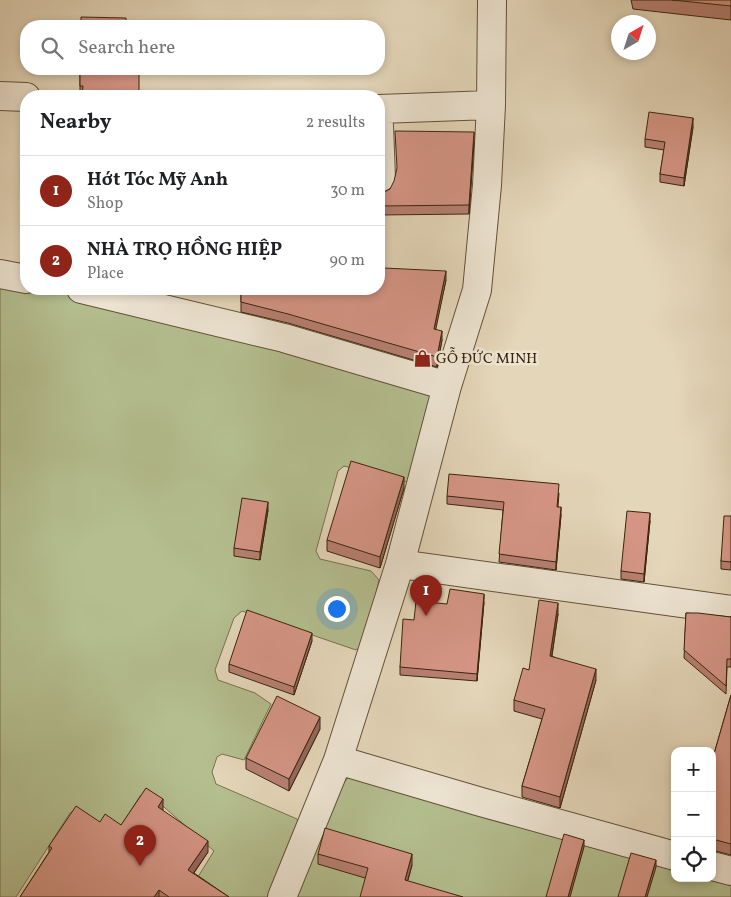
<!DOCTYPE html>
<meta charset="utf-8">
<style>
:root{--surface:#fff;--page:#f2f2f2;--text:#202124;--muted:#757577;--line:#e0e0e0;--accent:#8f2418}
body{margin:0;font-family:Vollkorn,serif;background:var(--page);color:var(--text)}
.controls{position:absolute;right:15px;bottom:15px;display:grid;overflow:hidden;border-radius:10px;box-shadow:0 2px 8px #0003}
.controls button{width:45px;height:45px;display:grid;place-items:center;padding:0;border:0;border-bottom:1px solid var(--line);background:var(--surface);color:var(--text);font:25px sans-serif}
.compass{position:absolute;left:611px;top:15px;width:45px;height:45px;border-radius:50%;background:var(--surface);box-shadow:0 2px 8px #0003;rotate:39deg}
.you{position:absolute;left:336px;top:608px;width:18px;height:18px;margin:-12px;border:4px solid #fff;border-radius:50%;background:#1a73e8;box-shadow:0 0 0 8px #1a73e833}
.badge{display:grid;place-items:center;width:32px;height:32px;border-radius:50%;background:var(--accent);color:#fff;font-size:16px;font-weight:700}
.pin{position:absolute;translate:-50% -41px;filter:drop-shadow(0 1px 2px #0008)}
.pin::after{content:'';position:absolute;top:26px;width:18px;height:15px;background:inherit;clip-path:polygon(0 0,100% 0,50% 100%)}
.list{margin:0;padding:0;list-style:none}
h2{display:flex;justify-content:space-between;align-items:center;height:65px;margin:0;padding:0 20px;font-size:21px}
h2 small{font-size:16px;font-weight:400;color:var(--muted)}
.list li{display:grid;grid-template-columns:32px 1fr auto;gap:15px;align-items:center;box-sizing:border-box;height:70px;padding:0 20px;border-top:1px solid var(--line)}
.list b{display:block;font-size:19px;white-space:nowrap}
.list p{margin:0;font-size:16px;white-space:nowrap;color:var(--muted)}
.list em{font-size:16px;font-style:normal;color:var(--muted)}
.icon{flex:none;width:28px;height:28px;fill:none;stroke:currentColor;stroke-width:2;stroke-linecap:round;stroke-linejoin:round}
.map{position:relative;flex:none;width:731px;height:897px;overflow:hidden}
.search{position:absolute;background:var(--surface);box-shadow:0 2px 8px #0003;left:20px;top:20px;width:365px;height:55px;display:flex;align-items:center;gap:12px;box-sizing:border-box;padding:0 18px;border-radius:20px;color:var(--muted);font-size:19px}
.panel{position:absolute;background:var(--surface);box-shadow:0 2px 8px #0003;left:20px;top:90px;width:365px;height:205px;border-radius:20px}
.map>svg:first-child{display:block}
.green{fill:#b4be8f;stroke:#77724e}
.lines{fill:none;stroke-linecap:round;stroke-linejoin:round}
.minor-casing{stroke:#645137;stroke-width:30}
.minor{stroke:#ede4d2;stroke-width:28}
.wall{fill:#b78072;stroke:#3a250c}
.shaded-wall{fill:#95685d;stroke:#3a250c}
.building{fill:#d59585;stroke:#3a250c}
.labels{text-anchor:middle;stroke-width:5;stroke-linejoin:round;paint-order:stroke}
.poi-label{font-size:15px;fill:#3a250c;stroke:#ede4d2;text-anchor:start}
</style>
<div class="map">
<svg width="731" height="897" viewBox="0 0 731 897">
<rect width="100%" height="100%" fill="#e4d6b9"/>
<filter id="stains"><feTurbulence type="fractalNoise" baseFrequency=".004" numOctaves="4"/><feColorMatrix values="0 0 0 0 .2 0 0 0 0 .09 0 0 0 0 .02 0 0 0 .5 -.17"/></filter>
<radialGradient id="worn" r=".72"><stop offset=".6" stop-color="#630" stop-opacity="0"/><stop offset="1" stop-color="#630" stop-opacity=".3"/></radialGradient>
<path class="green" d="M 0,286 L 71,294 L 436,389 L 414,478 L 407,482 L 344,466 L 338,471 L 316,551 L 320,559 L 371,571 L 379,580 L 365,643 L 356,650 L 242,611 L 234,618 L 215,670 L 218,680 L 255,693 L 271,704 L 244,760 L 222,754 L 217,757 L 212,772 L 216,784 L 297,819 L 299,826 L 270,897 L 221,897 L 196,880 L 214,851 L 148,793 L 140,796 L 119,829 L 100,824 L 78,809 L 70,813 L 16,897 L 0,897 Z
M 349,777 L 675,865 L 675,878 L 712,878 L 731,882 L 731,897 L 295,897 L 334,793 Z"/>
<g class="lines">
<defs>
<path id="minor" d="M 0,96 L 26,97
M 379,109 L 491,105
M 379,126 L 381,178 L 379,187
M 0,274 L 26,279
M 81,289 L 284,338 L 447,386
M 400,564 L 731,610
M 338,760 L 481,802 L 675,856
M 712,866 L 731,871
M 282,897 L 338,760 L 400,564 L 447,386 L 477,290 L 487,185 L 491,105 L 492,0"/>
</defs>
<use href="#minor" class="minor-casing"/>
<use href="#minor" class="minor"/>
</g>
<path class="wall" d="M 631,0 L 731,0 L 731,20 L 633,9 Z
M 80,69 L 139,69 L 82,94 L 80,94 Z
M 693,127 L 684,186 L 660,182 L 660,174 L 664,150 L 645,147 L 645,139 Z
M 474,142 L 469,214 L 379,215 L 379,193 L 384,192 Z
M 446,280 L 435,329 L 442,340 L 437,367 L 288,323 L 241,312 L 241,289 L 379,289 Z
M 404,488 L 380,568 L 327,551 L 327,540 Z
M 559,493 L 558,507 L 561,515 L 556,570 L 499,562 L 503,510 L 447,504 L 447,496 Z
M 268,510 L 260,560 L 234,556 L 234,548 Z
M 731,516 L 731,570 L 721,569 L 721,561 Z
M 650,521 L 644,582 L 621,579 L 621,571 Z
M 484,602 L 477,681 L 400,675 L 400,667 L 414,620 L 447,604 Z
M 686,613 L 731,617 L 731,667 L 727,667 L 726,694 L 684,658 Z
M 558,614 L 552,656 L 596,680 L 560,808 L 522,797 L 522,786 L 542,719 L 514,711 L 514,700 L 529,670 Z
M 312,641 L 294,695 L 229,672 L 229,664 Z
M 731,695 L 731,855 L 716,851 L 712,851 L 712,761 Z
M 320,729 L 289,791 L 246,769 L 246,758 Z
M 163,810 L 163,811 L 208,852 L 194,873 L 229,897 L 20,897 L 49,852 L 49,846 L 100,822 L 121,825 Z
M 318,854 L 412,865 L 408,880 L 365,878 L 318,864 Z"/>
<path class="shaded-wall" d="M 693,118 L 693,127 L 684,186 L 684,178 Z
M 474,132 L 474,142 L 469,214 L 469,205 Z
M 446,271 L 446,280 L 434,338 L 434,329 Z
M 442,331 L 442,340 L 437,367 L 437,357 Z
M 404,477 L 404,488 L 380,568 L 380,557 Z
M 268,502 L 268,510 L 260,560 L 260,552 Z
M 561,507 L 561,515 L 556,570 L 556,562 Z
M 650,513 L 650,521 L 644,582 L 644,574 Z
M 484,594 L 484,602 L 477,681 L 477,674 Z
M 558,603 L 558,614 L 550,667 L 550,656 Z
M 312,633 L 312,641 L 294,695 L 294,687 Z
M 596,669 L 596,680 L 560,808 L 560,797 Z
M 320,717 L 320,729 L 289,791 L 289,779 Z
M 163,799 L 163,810 L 158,819 L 158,807 Z
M 584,840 L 584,847 L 570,897 L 568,897 Z
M 208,841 L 208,852 L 188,881 L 188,870 Z
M 412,854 L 412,865 L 405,890 L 405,880 Z
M 656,860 L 656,867 L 647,897 L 645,897 Z
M 159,890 L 159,897 L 154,897 Z"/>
<path class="building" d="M 672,0 L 731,0 L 731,6 Z
M 81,17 L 126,18 L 126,26 L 81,26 Z
M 80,69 L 139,69 L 139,96 L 82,96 L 83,86 L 80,86 Z
M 649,112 L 693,118 L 684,178 L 660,174 L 665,142 L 645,139 Z
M 395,131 L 474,132 L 469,205 L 379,206 L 379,193 L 384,192 L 390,189 L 394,181 L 397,168 Z
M 384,268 L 446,271 L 434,329 L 442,331 L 437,357 L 288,314 L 241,302 L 241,289 L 379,289 Z
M 351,461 L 404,477 L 380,557 L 327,540 Z
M 449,474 L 559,484 L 557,507 L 561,507 L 556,562 L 499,554 L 504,502 L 447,496 Z
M 242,498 L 268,502 L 260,552 L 234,548 Z
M 627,511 L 650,513 L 644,574 L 621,571 Z
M 724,516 L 731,516 L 731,562 L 721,561 Z
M 450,589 L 484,594 L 477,674 L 400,667 L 403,619 L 414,620 L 416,601 L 447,604 Z
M 539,600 L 558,603 L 550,656 L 596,669 L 560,797 L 522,786 L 545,709 L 514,700 L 523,668 L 529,670 Z
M 247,610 L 312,633 L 294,687 L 229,664 Z
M 686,613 L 698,613 L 731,617 L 731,659 L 727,659 L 726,686 L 684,650 Z
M 731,695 L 731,844 L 716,840 L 712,840 L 712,761 Z
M 277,696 L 320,717 L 289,779 L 246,758 Z
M 146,788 L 163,799 L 158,807 L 208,841 L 188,870 L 229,897 L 169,897 L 159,890 L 154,897 L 20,897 L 52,848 L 49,846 L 76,806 L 100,822 L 105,814 L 121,825 Z
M 325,828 L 412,854 L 405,880 L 463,897 L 360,897 L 368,868 L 318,854 Z
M 564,834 L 584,840 L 568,897 L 546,897 Z
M 631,853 L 656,860 L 645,897 L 618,897 Z"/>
<defs>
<symbol id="shop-bare" viewBox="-9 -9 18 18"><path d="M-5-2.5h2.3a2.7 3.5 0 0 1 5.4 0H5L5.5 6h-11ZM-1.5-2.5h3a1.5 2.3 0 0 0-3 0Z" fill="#8f2418" stroke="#ede4d2" stroke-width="2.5" paint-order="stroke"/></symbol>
</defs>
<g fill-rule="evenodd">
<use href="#shop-bare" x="410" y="346" width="25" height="25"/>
</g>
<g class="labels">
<g class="poi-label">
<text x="436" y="363">GỖ ĐỨC MINH</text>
</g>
</g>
<rect width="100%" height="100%" filter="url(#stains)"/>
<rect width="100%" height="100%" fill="url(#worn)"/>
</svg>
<div class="controls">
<button>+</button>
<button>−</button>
<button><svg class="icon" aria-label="locate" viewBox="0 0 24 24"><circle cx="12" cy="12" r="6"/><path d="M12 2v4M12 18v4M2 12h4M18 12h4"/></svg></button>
</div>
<svg class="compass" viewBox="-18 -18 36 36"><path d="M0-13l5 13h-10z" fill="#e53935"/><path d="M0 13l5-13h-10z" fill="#757577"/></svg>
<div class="you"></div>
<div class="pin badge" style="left:426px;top:616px">1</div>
<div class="pin badge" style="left:140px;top:866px">2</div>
<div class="search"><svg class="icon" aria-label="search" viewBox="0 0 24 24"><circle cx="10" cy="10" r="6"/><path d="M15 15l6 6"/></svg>Search here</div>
<section class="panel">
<h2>Nearby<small>2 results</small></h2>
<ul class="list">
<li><span class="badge">1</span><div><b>Hớt Tóc Mỹ Anh</b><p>Shop</p></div><em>30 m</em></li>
<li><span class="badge">2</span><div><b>NHÀ TRỌ HỒNG HIỆP</b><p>Place</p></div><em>90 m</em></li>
</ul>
</section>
</div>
